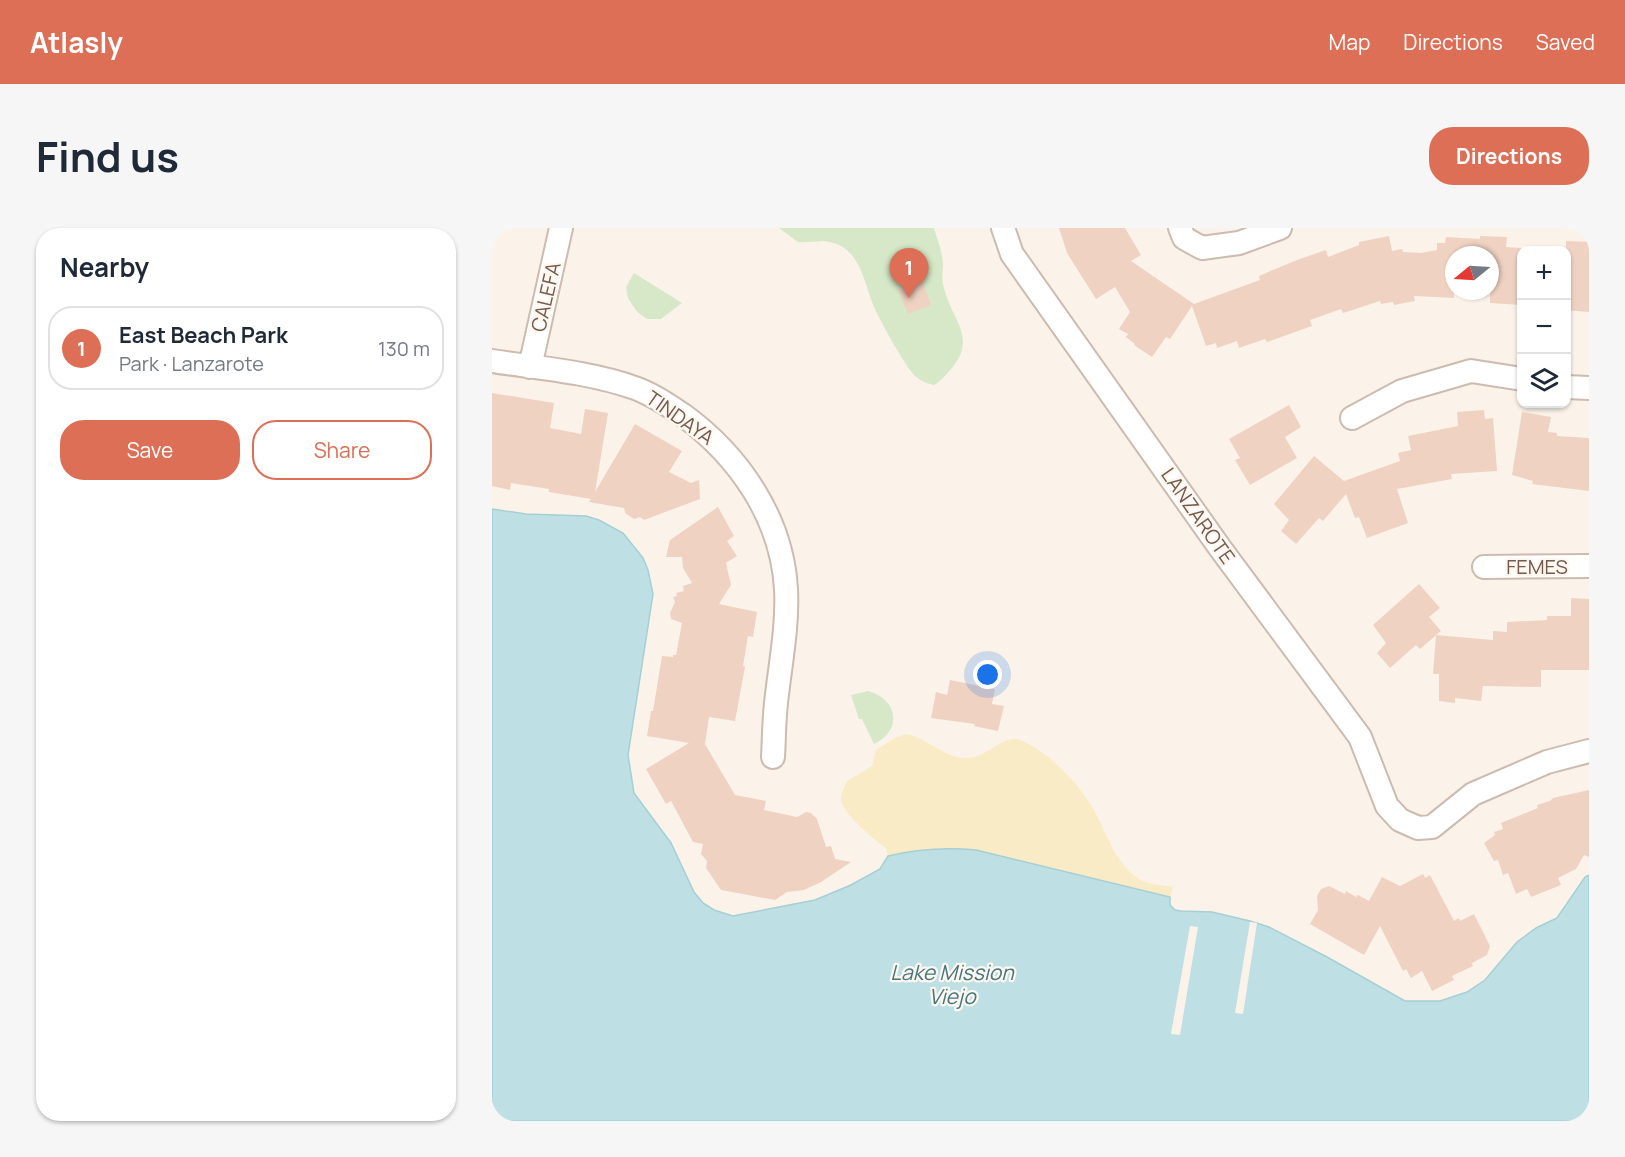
<!DOCTYPE html>
<meta charset="utf-8">
<style>
:root{--surface:#fff;--page:#f6f6f7;--text:#1f2937;--muted:#747a83;--line:#e0e1e3;--accent:#dc6f56}
body{margin:0;font-family:Manrope,sans-serif;background:var(--page);color:var(--text)}
.controls{position:absolute;right:18px;top:18px;display:grid;overflow:hidden;border-radius:12px;box-shadow:0 2px 4px #0004}
.controls button{width:54px;height:54px;display:grid;place-items:center;padding:0;border:0;border-bottom:2px solid var(--line);background:var(--surface);color:var(--text);font:30px sans-serif}
.compass{position:absolute;left:953px;top:18px;width:54px;height:54px;border-radius:50%;background:var(--surface);box-shadow:0 2px 4px #0004;rotate:252deg}
.you{position:absolute;left:496px;top:447px;width:21px;height:21px;margin:-15px;border:4px solid #fff;border-radius:50%;background:#1a73e8;box-shadow:0 0 0 9px #1a73e833}
.badge{display:grid;place-items:center;width:39px;height:39px;border-radius:50%;background:var(--accent);color:#fff;font-size:20px;font-weight:700}
.pin{position:absolute;translate:-50% -50px;filter:drop-shadow(0 2px 3px #0008)}
.pin::after{content:'';position:absolute;top:32px;width:21px;height:18px;background:inherit;clip-path:polygon(0 0,100% 0,50% 100%)}
.list{margin:0;padding:0;list-style:none}
h2{display:flex;justify-content:space-between;align-items:center;height:78px;margin:0;padding:0 24px;font-size:26px}
h2 small{font-size:20px;font-weight:400;color:var(--muted)}
.list li{display:grid;grid-template-columns:39px 1fr auto;gap:18px;align-items:center;box-sizing:border-box;height:84px;margin:0 12px 12px;padding:0 12px;border:2px solid var(--line);border-radius:24px}
.list b{display:block;font-size:22px;white-space:nowrap}
.list p{margin:0;font-size:20px;white-space:nowrap;color:var(--muted)}
.list em{font-size:20px;font-style:normal;color:var(--muted)}
.actions{display:flex;gap:12px;padding:18px 24px}
.actions a{flex:1;padding:14px 0;border:2px solid var(--accent);border-radius:24px;text-align:center;font-size:21px;color:var(--accent)}
.actions .main{background:var(--accent);color:#fff}
.icon{flex:none;width:33px;height:33px;fill:none;stroke:currentColor;stroke-width:2;stroke-linecap:round;stroke-linejoin:round}
.map{position:relative;flex:none;width:1097px;height:893px;overflow:hidden;border-radius:24px}
header{display:flex;align-items:center;gap:36px;box-sizing:border-box;height:84px;padding:0 30px;background:var(--accent);color:#fff}
header strong{font-size:28px}
nav{display:flex;gap:33px;margin-inline-start:auto;font-size:21px}
.intro{display:flex;align-items:center;justify-content:space-between;box-sizing:border-box;height:144px;padding:0 36px}
h1{margin:0;font-size:42px}
.button{padding:15px 27px;border-radius:24px;background:var(--accent);color:#fff;font-size:21px;font-weight:700}
main{display:flex;gap:36px;padding:0 36px}
aside{flex:1;background:var(--surface);border-radius:24px;box-shadow:0 2px 4px #0004}
.map>svg:first-child{display:block}
.green{fill:#d6e8c7}
.sand{fill:#f8ebc6}
.water{fill:#bee0e4;stroke:#a5cfd5;stroke-width:1.5}
.pier{fill:#fbf3e9}
.building{fill:#efd2c2}
.lines{fill:none;stroke-linecap:round;stroke-linejoin:round}
.street-casing{stroke:#cdbbaf;stroke-width:26}
.street{stroke:#fff;stroke-width:22}
.labels{text-anchor:middle;stroke-width:4.5;stroke-linejoin:round;paint-order:stroke}
.street-label{font-size:20px;fill:#745a4e;stroke:#fef7ef}
.water-label{font-size:21px;font-style:italic;fill:#46777f;stroke:#fef7ef}
</style>
<header>
<strong>Atlasly</strong>
<nav><a>Map</a><a>Directions</a><a>Saved</a></nav>
</header>
<div class="intro"><h1>Find us</h1><a class="button">Directions</a></div>
<main>
<aside>
<h2>Nearby<small></small></h2>
<ul class="list">
<li><span class="badge">1</span><div><b>East Beach Park</b><p>Park · Lanzarote</p></div><em>130 m</em></li>
</ul>
<div class="actions"><a class="main">Save</a><a>Share</a></div>
</aside>
<div class="map">
<svg width="1097" height="893" viewBox="0 0 1097 893">
<rect width="100%" height="100%" fill="#fbf3e9"/>
<path class="green" d="M 287,0 L 442,0 C 445,11 451,25 451,37 C 451,45 449,51 452,60 C 460,93 486,110 459,141 C 453,148 449,153 442,157 C 434,155 428,153 422,147 C 410,133 390,96 382,79 C 373,58 369,23 342,15 C 331,11 317,15 306,14 Z
M 142,45 L 190,75 L 169,91 L 155,91 L 145,84 L 136,70 L 134,59 Z
M 376,463 C 406,471 411,502 382,516 L 370,491 L 367,491 L 359,467 Z"/>
<path class="sand" d="M 414,506 C 438,510 455,535 482,529 C 497,526 513,506 528,512 C 559,525 587,556 603,584 C 616,608 624,638 649,652 C 658,657 670,657 681,659 L 678,669 L 484,622 C 453,619 426,621 396,628 L 394,620 C 383,613 349,584 349,571 C 349,564 353,558 355,553 L 380,538 L 384,522 L 403,510 Z"/>
<path class="water" d="M 0,281 L 34,286 L 94,288 L 107,292 L 131,305 L 151,330 L 156,342 L 161,366 L 136,527 L 142,565 L 179,615 L 202,664 L 211,675 L 222,682 L 241,688 L 323,672 L 359,657 L 388,641 L 396,628 C 426,621 453,619 484,622 L 678,669 L 678,677 L 683,682 L 689,683 L 720,684 L 758,693 L 777,699 L 835,729 L 913,773 L 948,773 L 975,764 L 993,752 L 1025,714 L 1044,700 L 1065,690 L 1093,649 L 1097,647 L 1097,893 L 0,893 Z"/>
<path class="pier" d="M 758,694 L 765,695 L 751,786 L 743,785 Z
M 698,698 L 706,699 L 688,807 L 679,806 Z"/>
<path class="building" d="M 567,0 L 633,0 L 649,27 L 639,33 L 702,76 L 768,52 L 767,48 L 805,32 L 834,22 L 836,29 L 867,17 L 867,14 L 897,8 L 900,23 L 910,21 L 911,24 L 929,25 L 945,22 L 945,15 L 953,15 L 954,9 L 988,11 L 988,8 L 1015,9 L 1014,19 L 1029,20 L 1029,77 L 998,75 L 998,27 L 962,27 L 962,70 L 922,68 L 923,73 L 902,77 L 901,74 L 889,76 L 888,73 L 851,85 L 849,81 L 818,92 L 820,98 L 775,114 L 773,111 L 747,120 L 745,113 L 725,120 L 724,115 L 714,118 L 700,78 L 678,111 L 674,109 L 660,129 L 642,117 L 643,116 L 634,109 L 636,106 L 627,101 L 638,84 L 623,59 L 604,71 L 575,25 Z
M 1074,13 L 1097,14 L 1097,84 L 1074,82 Z
M 430,53 L 439,77 L 416,86 L 406,62 Z
M 0,165 L 62,175 L 58,200 L 89,206 L 93,181 L 116,185 L 103,264 L 143,196 L 190,223 L 177,244 L 199,255 L 207,252 L 208,271 L 152,292 L 148,289 L 142,291 L 133,285 L 132,280 L 97,274 L 99,271 L 57,264 L 57,261 L 19,255 L 18,262 L 0,258 Z
M 797,177 L 809,199 L 793,209 L 805,230 L 758,257 L 743,232 L 748,230 L 737,211 Z
M 992,182 L 993,191 L 1001,190 L 1005,243 L 959,246 L 960,251 L 905,261 L 916,295 L 875,310 L 867,289 L 863,290 L 854,266 L 831,293 L 827,290 L 804,316 L 789,303 L 797,292 L 782,276 L 822,228 L 852,253 L 908,233 L 906,225 L 919,222 L 916,208 L 966,198 L 965,184 Z
M 1030,184 L 1059,189 L 1056,204 L 1065,205 L 1065,208 L 1097,210 L 1097,263 L 1040,256 L 1041,253 L 1020,247 Z
M 226,279 L 242,308 L 235,313 L 245,328 L 234,335 L 239,357 L 227,376 L 265,384 L 261,409 L 256,408 L 251,438 L 253,439 L 243,493 L 217,489 L 213,516 L 243,567 L 274,573 L 272,582 L 305,589 L 314,584 L 319,585 L 325,591 L 334,619 L 339,618 L 343,631 L 359,634 L 329,654 L 312,662 L 295,664 L 283,672 L 229,662 L 214,640 L 215,633 L 209,626 L 211,616 L 201,614 L 179,573 L 174,576 L 154,541 L 197,515 L 155,508 L 159,483 L 161,483 L 170,428 L 181,429 L 181,427 L 184,427 L 190,395 L 179,391 L 178,385 L 183,374 L 181,369 L 185,368 L 184,365 L 192,363 L 191,358 L 200,355 L 191,340 L 190,329 L 174,329 L 178,312 Z
M 927,356 L 948,380 L 937,389 L 949,403 L 928,421 L 924,417 L 898,440 L 885,425 L 894,415 L 881,397 Z
M 1079,370 L 1097,371 L 1097,442 L 1049,442 L 1049,459 L 991,458 L 989,473 L 963,470 L 963,475 L 947,473 L 947,446 L 941,446 L 944,407 L 1001,412 L 1001,403 L 1015,404 L 1015,394 L 1055,392 L 1055,388 L 1079,388 Z
M 458,452 L 503,461 L 500,476 L 512,478 L 506,503 L 482,498 L 483,496 L 439,490 L 444,464 L 455,467 Z
M 1097,562 L 1097,629 L 1092,627 L 1084,641 L 1066,650 L 1069,657 L 1039,669 L 1035,661 L 1024,666 L 1016,645 L 1011,647 L 1006,632 L 1002,633 L 992,615 L 1003,607 L 1002,604 L 1011,601 L 1009,595 L 1046,580 L 1045,577 L 1058,573 L 1061,570 Z
M 931,646 L 933,650 L 938,647 L 962,693 L 967,690 L 968,693 L 982,686 L 998,718 L 995,727 L 980,735 L 981,738 L 960,748 L 962,752 L 940,763 L 930,743 L 919,750 L 914,741 L 911,743 L 888,698 L 872,727 L 818,696 L 826,682 L 825,668 L 829,661 L 837,658 L 853,666 L 854,663 L 864,669 L 866,667 L 877,673 L 890,649 L 908,658 Z"/>
<g class="lines">
<defs>
<path id="street" d="M 511,0 L 520,26 L 728,320 L 868,509 L 895,578 L 908,592 L 926,600 L 940,599 L 981,566 L 1055,534 L 1097,523
M 688,0 L 692,10 L 710,20 L 747,15 L 788,0
M 0,133 C 47,140 98,144 143,160 C 160,166 176,177 191,187 C 247,228 290,290 294,361 C 296,399 288,437 284,475 C 282,493 282,511 281,529
M 38,139 L 69,0
M 1074,159 L 1097,160
M 860,190 L 910,163 L 979,143 L 1030,151
M 992,339 L 1097,338"/>
</defs>
<use href="#street" class="street-casing"/>
<use href="#street" class="street"/>
</g>
<g class="labels">
<g class="street-label">
<text transform="translate(54 69) rotate(-77)" y="7">CALEFA</text>
<text transform="translate(188 190) rotate(35)" y="7">TINDAYA</text>
<text transform="translate(706 288) rotate(55)" y="7">LANZAROTE</text>
<text x="1045" y="346">FEMES</text>
</g>
<g class="water-label">
<text x="460" y="752">Lake Mission<tspan x="460" dy="24">Viejo</tspan></text>
</g>
</g>
</svg>
<div class="controls">
<button>+</button>
<button>−</button>
<button><svg class="icon" aria-label="layers" viewBox="0 0 24 24"><path d="M12 4l9 5-9 5-9-5zM3 14l9 5 9-5"/></svg></button>
</div>
<svg class="compass" viewBox="-18 -18 36 36"><path d="M0-13l5 13h-10z" fill="#e53935"/><path d="M0 13l5-13h-10z" fill="#747a83"/></svg>
<div class="you"></div>
<div class="pin badge" style="left:417px;top:70px">1</div>
</div>
</main>
